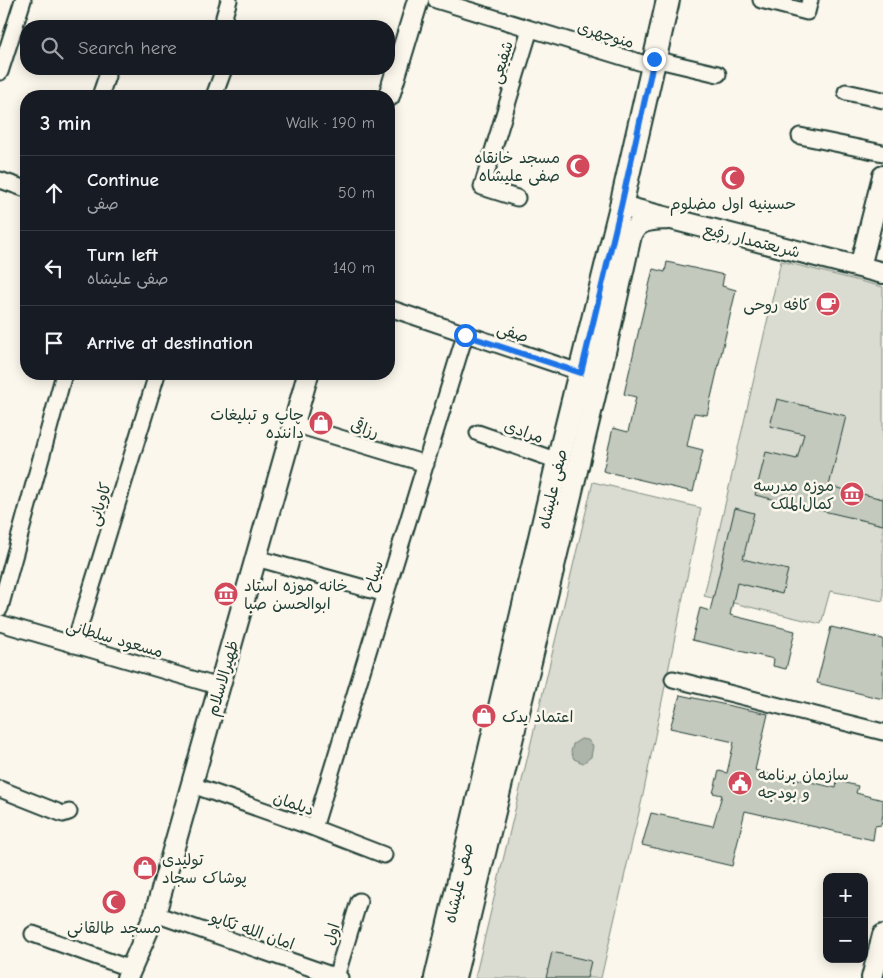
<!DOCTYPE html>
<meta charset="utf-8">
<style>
:root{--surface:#171b24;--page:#242831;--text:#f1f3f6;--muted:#9ea1a6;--line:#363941}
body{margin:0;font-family:"Comic Neue","Playpen Sans Arabic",sans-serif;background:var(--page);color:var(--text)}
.controls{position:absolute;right:15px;bottom:15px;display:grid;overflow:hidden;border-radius:10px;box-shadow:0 2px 12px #0003}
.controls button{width:45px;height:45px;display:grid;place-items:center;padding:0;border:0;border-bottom:1px solid var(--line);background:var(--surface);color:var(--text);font:25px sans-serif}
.stop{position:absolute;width:15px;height:15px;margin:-11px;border:4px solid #1a73e8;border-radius:50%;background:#fff}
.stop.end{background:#1a73e8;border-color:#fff;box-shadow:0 1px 5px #0008}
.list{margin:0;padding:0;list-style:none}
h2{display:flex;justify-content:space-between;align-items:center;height:65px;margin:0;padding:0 20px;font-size:21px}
h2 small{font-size:16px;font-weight:400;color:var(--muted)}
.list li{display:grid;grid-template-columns:32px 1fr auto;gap:15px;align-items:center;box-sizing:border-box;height:75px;padding:0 20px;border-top:1px solid var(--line)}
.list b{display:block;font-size:19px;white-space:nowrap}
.list p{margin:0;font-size:16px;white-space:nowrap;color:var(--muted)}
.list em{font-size:16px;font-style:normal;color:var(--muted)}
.icon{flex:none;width:28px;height:28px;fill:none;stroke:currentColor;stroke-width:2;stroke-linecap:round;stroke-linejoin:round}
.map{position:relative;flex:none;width:883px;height:978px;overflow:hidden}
.search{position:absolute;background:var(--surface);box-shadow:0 2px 12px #0003;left:20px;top:20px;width:375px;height:55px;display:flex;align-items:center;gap:12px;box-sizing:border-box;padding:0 18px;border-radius:20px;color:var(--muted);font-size:19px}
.panel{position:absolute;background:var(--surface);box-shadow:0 2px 12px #0003;left:20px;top:90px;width:375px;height:290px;border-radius:20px}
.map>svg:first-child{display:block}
.green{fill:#dbdcd1;stroke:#7d8c82}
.water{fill:#adb4aa;stroke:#74847b}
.building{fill:#c4c9be;stroke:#1f3d34}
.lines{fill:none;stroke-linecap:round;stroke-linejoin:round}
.minor-casing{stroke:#1f3d34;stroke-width:19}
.tertiary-casing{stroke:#1f3d34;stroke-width:24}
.secondary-casing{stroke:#1f3d34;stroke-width:26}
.minor{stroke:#fbf7ec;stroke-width:15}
.tertiary{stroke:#fbf7ec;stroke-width:20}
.secondary{stroke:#fbf7ec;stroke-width:22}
.route{stroke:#1a73e8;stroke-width:6}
.labels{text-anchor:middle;stroke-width:5;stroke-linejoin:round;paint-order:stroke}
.street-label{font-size:16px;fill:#1f3d34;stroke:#fbf7ec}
.poi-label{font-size:16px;fill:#1f3d34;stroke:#fbf7ec;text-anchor:end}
</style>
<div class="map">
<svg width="883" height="978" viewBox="0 0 883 978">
<rect width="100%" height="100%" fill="#fbf7ec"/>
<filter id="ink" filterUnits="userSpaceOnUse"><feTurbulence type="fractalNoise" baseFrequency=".02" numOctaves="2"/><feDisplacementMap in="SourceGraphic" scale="10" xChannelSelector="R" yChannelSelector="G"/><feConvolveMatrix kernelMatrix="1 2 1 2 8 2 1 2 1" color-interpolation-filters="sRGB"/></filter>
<g filter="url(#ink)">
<path class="green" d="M 781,261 L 883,287 L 883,601 L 830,591 L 821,624 L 704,596 Z
M 593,482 L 701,508 L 643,795 L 601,978 L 475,978 Z"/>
<path class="water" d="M 581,739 L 588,740 L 593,746 L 591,757 L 583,763 L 574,759 L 571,752 L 573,744 Z"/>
<path class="building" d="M 667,262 L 724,275 L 722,286 L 736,290 L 707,415 L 694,413 L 687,446 L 703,450 L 693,492 L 603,471 L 613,428 L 628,432 L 636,397 L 624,394 L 653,269 L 665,272 Z
M 777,399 L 846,416 L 829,486 L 883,499 L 883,525 L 755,495 L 766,452 L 797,459 L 804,434 L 770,426 Z
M 735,508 L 754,513 L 743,559 L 788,570 L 782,594 L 737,583 L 730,615 L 795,631 L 786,669 L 773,666 L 774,659 L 692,640 L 700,608 L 710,611 Z
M 831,627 L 883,639 L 883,699 L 817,683 Z
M 680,695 L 768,714 L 755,770 L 778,777 L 781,775 L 836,788 L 837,781 L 858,786 L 856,793 L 883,800 L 883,814 L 881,825 L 875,826 L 873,840 L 745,811 L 732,866 L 642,845 L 651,813 L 713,826 L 722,795 L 713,793 L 719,771 L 727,773 L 734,742 L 670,728 Z
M 552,952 L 591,961 L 587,978 L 546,978 Z"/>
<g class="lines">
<defs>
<path id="minor" d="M 436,0 L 652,66
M 761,0 L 807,12 L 810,0
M 224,17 L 229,0
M 654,59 L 718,74
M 0,72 L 23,0
M 846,92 L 883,100
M 100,96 L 107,76
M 214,96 L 224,69
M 800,136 L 883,153
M 0,180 L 26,189
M 517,198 L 482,187 L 530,29
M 389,308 L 588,375
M 294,424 L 426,464
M 478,433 L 558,461
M 256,558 L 386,594
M 0,608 L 64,374
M 0,623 L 220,687
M 74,645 L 157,374
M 673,679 L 883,732
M 192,785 L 314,828 L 384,855
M 0,789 L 63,814 L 69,812
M 314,828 L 465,335
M 155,914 L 340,978
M 33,934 L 131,969
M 336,977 L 359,901"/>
<path id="tertiary" d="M 389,96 L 418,0
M 621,206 L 883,273
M 860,267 L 883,176
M 127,978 L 155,914 L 308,374
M 455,978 L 599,379 L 631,235 C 639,218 653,220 669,219
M 872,978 L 883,935"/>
<path id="secondary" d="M 436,978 L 558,461 L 621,206 L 668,0"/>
</defs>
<use href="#minor" class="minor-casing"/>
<use href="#tertiary" class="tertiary-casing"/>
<use href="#secondary" class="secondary-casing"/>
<use href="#minor" class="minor"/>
<use href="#tertiary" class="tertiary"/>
<use href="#secondary" class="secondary"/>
</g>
</g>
<g class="lines" filter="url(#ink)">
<path class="route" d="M 465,335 L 581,373 L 621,206 L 654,59"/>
</g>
<defs>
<symbol id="mosque-disc" viewBox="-11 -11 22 22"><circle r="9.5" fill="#d1495b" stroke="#fbf7ec"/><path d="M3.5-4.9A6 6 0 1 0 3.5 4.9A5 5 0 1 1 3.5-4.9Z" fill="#fff"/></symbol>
<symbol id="cafe-disc" viewBox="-11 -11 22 22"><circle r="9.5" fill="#d1495b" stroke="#fbf7ec"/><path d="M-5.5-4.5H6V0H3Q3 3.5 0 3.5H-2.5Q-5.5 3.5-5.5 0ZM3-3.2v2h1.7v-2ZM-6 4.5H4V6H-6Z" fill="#fff"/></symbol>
<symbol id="shop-disc" viewBox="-11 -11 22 22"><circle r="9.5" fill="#d1495b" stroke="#fbf7ec"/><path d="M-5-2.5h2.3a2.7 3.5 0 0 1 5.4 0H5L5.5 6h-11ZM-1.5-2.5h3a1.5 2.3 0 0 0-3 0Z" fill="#fff"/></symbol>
<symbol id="museum-disc" viewBox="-11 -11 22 22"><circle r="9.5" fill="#d1495b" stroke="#fbf7ec"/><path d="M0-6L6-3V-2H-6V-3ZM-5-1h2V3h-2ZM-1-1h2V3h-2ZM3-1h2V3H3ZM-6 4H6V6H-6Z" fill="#fff"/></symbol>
<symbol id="civic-disc" viewBox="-11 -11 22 22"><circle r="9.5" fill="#d1495b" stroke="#fbf7ec"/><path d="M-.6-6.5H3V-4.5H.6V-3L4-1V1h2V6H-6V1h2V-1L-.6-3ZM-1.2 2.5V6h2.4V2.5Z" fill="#fff"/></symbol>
</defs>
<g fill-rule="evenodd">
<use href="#mosque-disc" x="564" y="152" width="28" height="28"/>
<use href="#mosque-disc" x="719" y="164" width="28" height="28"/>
<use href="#cafe-disc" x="814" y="290" width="28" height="28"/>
<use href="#shop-disc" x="307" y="409" width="28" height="28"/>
<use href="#museum-disc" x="838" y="480" width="28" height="28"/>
<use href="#museum-disc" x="212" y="580" width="28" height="28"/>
<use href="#shop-disc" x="470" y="702" width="28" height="28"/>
<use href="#civic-disc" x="726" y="769" width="28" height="28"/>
<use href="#shop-disc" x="131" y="854" width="28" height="28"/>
<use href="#mosque-disc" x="100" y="888" width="28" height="28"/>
</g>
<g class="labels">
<g class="street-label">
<text transform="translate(606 34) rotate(17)" y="6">منوچهری</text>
<text transform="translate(501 62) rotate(-73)" y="6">شفیعی</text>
<text transform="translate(752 240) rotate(14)" y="6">شریعتمدار رفیع</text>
<text transform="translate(513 332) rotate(18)" y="6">صفی</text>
<text transform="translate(365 428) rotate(18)" y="6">رزاقی</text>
<text transform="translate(524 431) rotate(19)" y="6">مرادی</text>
<text transform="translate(552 489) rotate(-77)" y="6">صفی علیشاه</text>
<text transform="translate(99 504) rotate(-73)" y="6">کاویانی</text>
<text transform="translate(373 576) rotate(-73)" y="6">سیاح</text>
<text transform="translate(115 638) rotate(16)" y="6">مسعود سلطانی</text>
<text transform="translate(222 678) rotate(-74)" y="6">ظهیرالاسلام</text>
<text transform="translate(294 803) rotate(19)" y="6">دیلمان</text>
<text transform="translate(458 883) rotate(-77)" y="6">صفی علیشاه</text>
<text transform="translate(253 930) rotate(19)" y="6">امان الله تکاپو</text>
<text transform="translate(331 934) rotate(-73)" y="6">اول</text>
</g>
<g class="poi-label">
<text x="560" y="163">مسجد خانقاه<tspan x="560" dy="18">صفی علیشاه</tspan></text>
<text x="733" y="209" text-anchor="middle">حسینیه اول مضلوم</text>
<text x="810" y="310">کافه روحی</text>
<text x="304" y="420">چاپ و تبلیغات<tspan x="304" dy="18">داننده</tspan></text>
<text x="834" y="491">موزه مدرسه<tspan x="834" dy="18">کمال‌الملک</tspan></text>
<text x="244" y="591" text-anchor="start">خانه موزه استاد<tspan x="244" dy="18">ابوالحسن صبا</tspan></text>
<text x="502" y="722" text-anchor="start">اعتماد یدک</text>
<text x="758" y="780" text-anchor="start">سازمان برنامه<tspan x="758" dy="18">و بودجه</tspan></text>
<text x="162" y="865" text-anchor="start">تولیدی<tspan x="162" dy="18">پوشاک سجاد</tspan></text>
<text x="114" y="933" text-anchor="middle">مسجد طالقانی</text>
</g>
</g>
</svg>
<div class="controls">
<button>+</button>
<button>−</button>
</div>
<div class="stop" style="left:465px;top:335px"></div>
<div class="stop end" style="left:654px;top:59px"></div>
<div class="search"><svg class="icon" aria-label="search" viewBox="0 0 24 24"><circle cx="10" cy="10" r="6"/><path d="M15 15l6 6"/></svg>Search here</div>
<section class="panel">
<h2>3 min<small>Walk · 190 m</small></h2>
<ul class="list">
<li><svg class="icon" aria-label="ahead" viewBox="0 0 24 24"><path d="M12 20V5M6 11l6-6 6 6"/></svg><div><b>Continue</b><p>صفی</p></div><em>50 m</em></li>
<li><svg class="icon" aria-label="left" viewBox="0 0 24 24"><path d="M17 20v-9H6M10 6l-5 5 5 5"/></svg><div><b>Turn left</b><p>صفی علیشاه</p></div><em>140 m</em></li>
<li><svg class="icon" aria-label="arrive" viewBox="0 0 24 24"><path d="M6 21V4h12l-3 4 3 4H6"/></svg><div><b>Arrive at destination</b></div></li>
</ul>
</section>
</div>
